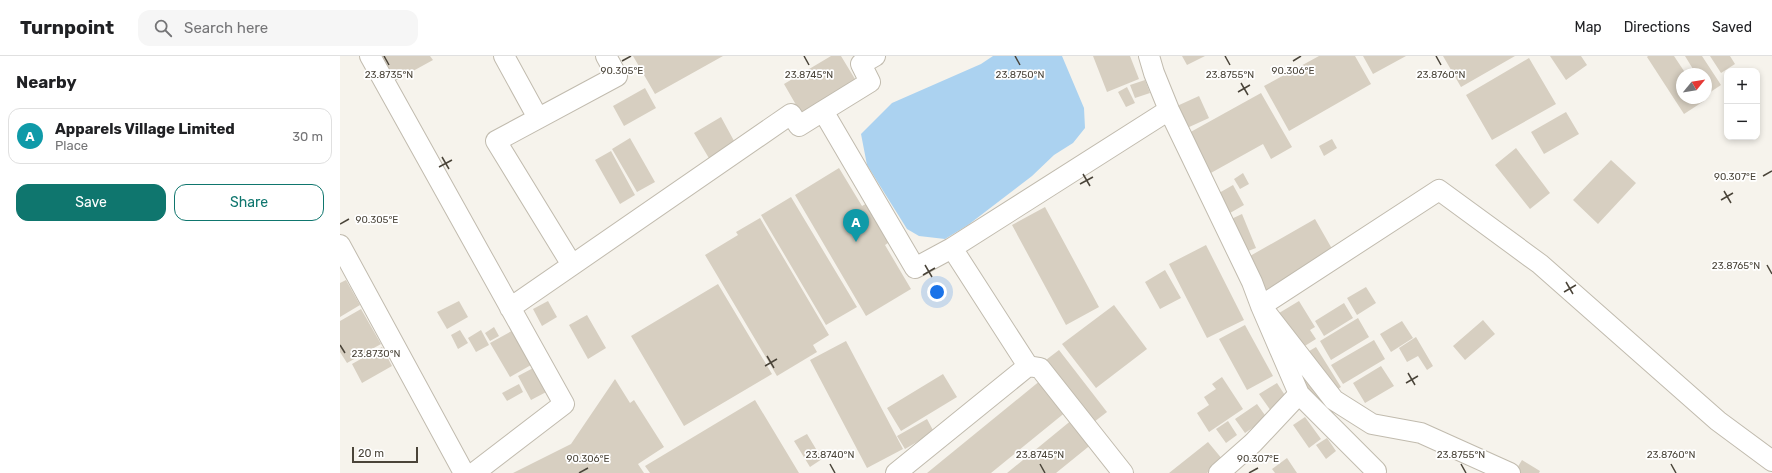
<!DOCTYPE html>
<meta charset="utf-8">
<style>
:root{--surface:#fff;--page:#f6f6f6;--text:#202124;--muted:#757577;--line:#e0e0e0;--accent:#0f766e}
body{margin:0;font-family:Rubik,sans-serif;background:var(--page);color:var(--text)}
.controls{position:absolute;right:12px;top:12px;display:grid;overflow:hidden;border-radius:8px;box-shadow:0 2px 6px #0003}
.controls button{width:36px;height:36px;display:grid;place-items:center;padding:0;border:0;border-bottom:1px solid var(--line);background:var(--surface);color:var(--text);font:20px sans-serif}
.compass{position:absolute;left:1336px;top:12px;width:36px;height:36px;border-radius:50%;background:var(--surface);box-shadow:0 2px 6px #0003;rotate:60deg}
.scale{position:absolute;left:12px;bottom:10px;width:66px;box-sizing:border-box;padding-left:4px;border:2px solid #4a4439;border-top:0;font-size:11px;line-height:14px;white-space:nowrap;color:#4a4439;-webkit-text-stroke:3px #fff;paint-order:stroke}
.you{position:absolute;left:597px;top:236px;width:14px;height:14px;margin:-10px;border:3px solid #fff;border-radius:50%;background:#1a73e8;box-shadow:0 0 0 6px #1a73e833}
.badge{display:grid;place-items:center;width:26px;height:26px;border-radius:50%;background:var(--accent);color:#fff;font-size:13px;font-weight:700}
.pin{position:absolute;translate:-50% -33px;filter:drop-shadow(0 1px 2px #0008)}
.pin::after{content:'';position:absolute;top:21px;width:14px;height:12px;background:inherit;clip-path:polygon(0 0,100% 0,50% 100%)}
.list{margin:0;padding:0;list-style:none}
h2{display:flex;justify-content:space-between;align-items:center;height:52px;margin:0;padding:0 16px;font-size:17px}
h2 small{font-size:13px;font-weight:400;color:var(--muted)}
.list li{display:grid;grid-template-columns:26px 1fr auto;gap:12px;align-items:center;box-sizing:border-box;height:56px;margin:0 8px 8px;padding:0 8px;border:1px solid var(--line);border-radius:12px}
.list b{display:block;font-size:15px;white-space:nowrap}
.list p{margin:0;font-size:13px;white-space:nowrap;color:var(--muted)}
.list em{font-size:13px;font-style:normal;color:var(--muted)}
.actions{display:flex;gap:8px;padding:12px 16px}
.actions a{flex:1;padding:9px 0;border:1px solid var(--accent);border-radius:12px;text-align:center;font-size:14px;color:var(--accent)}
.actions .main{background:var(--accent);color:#fff}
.icon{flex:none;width:22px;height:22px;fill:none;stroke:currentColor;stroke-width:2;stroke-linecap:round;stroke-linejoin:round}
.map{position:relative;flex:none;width:1432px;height:417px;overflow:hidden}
header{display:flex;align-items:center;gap:24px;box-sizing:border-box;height:56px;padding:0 20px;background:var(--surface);border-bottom:1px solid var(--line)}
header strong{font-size:19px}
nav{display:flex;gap:22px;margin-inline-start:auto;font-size:14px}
.search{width:280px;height:36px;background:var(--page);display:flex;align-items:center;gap:10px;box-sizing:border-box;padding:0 14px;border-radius:12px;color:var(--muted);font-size:15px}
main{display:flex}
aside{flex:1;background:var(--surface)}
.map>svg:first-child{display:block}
.water{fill:#abd2f0}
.building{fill:#d7cfc1}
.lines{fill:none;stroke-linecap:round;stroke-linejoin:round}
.street-casing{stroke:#c1bbae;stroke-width:22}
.street{stroke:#fff;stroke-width:20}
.ticks{fill:none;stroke:#4a4439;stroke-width:1.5}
.ticks-label{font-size:10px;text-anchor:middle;fill:#4a4439;stroke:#fff;stroke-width:3.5;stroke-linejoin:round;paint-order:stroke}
</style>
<header>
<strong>Turnpoint</strong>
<div class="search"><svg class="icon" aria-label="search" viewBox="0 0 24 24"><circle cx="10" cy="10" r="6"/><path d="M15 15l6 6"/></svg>Search here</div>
<nav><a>Map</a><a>Directions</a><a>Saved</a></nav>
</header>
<main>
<aside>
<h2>Nearby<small></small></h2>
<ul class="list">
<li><span class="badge" style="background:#0f9aa8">A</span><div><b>Apparels Village Limited</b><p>Place</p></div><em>30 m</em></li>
</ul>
<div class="actions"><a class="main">Save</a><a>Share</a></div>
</aside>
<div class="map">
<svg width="1432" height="417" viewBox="0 0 1432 417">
<rect width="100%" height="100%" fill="#f6f3ec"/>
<path class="water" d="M 653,0 L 722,0 L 744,52 L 745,72 L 733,87 L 714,99 L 692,120 L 628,169 L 605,183 L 579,180 L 567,173 L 527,109 L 521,78 L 552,47 L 641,8 Z"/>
<path class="building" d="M 39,0 L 90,0 L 93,4 L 53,26 Z
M 293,0 L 383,0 L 315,38 Z
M 491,0 L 501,0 L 518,28 L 463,61 L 444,28 Z
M 753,0 L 790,0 L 799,23 L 767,36 Z
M 842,0 L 865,0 L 847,9 Z
M 979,0 L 1015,0 L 1031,28 L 949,75 L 924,30 Z
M 1023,0 L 1066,0 L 1033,18 Z
M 1103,0 L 1175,0 L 1121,31 Z
M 1210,0 L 1241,0 L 1247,9 L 1226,24 Z
M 1308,0 L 1334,0 L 1346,18 L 1342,18 L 1342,42 L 1362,42 L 1364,45 L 1344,58 L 1307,1 Z
M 1345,0 L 1362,0 L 1381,29 L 1369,37 L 1366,32 L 1366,18 L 1356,18 Z
M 1370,0 L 1390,0 L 1395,8 L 1381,17 Z
M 1189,2 L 1216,48 L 1152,84 L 1126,39 Z
M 805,24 L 810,37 L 795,42 L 790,29 Z
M 787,31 L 795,47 L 786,51 L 778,36 Z
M 305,32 L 316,52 L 284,70 L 273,50 Z
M 921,37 L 952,91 L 931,103 L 923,88 L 869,118 L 847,78 Z
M 859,40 L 869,62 L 847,72 L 837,50 Z
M 1226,56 L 1239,78 L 1204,98 L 1191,76 Z
M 381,61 L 399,94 L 373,109 L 354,77 Z
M 290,82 L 315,126 L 297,136 L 272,93 Z
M 992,83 L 997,92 L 984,100 L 979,90 Z
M 1176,92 L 1210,137 L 1190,153 L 1155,109 Z
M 271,95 L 295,139 L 280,148 L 255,104 Z
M 1271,104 L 1296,127 L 1258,168 L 1233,144 Z
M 499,112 L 522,150 L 531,145 L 554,183 L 545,189 L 571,233 L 526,260 L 455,139 Z
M 903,117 L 909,128 L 900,133 L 894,123 Z
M 893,129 L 904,149 L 890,157 L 879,137 Z
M 451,141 L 517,251 L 486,269 L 421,159 Z
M 705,151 L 759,251 L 726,269 L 672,169 Z
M 902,158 L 916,192 L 900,198 L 887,165 Z
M 420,162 L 489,279 L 473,289 L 477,296 L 437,320 L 365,199 L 398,179 L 396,176 Z
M 975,163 L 995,198 L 923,239 L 903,204 Z
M 866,189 L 904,264 L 867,282 L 829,208 Z
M 825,214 L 841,242 L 820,253 L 805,226 Z
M 6,224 L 20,249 L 0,261 L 0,227 Z
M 378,228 L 432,318 L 344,370 L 291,280 Z
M 1026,231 L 1036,247 L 1017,259 L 1007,242 Z
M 119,245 L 128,261 L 107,273 L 97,256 Z
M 208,245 L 217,261 L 202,270 L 193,253 Z
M 959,245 L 975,271 L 970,274 L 976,283 L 947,301 L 926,265 Z
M 1004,247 L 1013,262 L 984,280 L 975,265 Z
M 774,249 L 807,293 L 756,332 L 722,288 Z
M 21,253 L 41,288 L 7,307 L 0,296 L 0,265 Z
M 247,259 L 266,292 L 248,303 L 229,269 Z
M 1018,262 L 1029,281 L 991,304 L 980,285 Z
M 1143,264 L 1155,278 L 1125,304 L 1113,290 Z
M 1062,265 L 1073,282 L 1051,296 L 1040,278 Z
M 905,269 L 933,320 L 907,334 L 879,283 Z
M 154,271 L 159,280 L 150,285 L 145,277 Z
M 179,271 L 198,305 L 170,321 L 150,287 Z
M 120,274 L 128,287 L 118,293 L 111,279 Z
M 141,274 L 149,289 L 136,296 L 128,282 Z
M 1076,281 L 1093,310 L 1087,314 L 1078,300 L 1067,306 L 1059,292 Z
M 1034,284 L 1045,303 L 1003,328 L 991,309 Z
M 506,285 L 563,393 L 527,412 L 470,304 Z
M 42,291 L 52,310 L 22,327 L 12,308 Z
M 976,291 L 1001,331 L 974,348 L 949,307 Z
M 719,294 L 767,356 L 750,369 L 702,307 Z
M 197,310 L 210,334 L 191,344 L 178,320 Z
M 1041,310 L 1054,330 L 1025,347 L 1013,327 Z
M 603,318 L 617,341 L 561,375 L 547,352 Z
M 882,321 L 903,353 L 869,376 L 857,357 L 869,349 L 864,341 L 876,333 L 872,328 Z
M 275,323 L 290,347 L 294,344 L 324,391 L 298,408 L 304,417 L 173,417 L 231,388 Z
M 701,324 L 727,355 L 651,417 L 587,417 Z
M 937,327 L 948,344 L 931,355 L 919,338 Z
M 179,328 L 183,336 L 167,345 L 162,337 Z
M 415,344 L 459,417 L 310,417 L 305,410 Z
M 917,348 L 927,362 L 905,377 L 895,363 Z
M 965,361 L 981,383 L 969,392 L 953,369 Z
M 587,363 L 594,376 L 565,393 L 557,380 Z
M 733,363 L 753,387 L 716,417 L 667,417 Z
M 888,365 L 897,379 L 886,387 L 876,373 Z
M 467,378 L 482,403 L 470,411 L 454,385 Z
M 987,382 L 996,395 L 986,403 L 976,389 Z
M 868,386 L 883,404 L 867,417 L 829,417 Z
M 947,402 L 957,417 L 935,417 L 932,413 Z
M 1182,404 L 1200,415 L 1199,417 L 1174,417 Z"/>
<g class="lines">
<defs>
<path id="street" d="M 30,0 L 224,348 L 134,417
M 164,0 L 198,62
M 535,0 L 521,8 L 530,26 L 483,55 L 575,212 L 612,192 L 688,310 L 556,417
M 809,0 L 814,17 L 829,54 L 912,226 L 921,250 L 959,338 L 913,387 L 879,417
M 0,189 L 124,417
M 612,192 L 829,54
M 232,209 L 156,85 L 277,20 L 266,0
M 170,252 L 451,58 L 459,70 L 483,55
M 688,310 L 700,312 L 783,417
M 959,338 L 1036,415 L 1034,417
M 1170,417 L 1081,377 L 1032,368 L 994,344 L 921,250 L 1099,134 L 1200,208 L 1378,365 L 1432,405"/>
</defs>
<use href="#street" class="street-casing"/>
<use href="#street" class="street"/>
</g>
<path class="ticks" d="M 44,0 L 49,9M 464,0 L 469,9M 675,0 L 680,9M 885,0 L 890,9M 1096,0 L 1101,9M 282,5 L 291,0M 953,5 L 961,0M 901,27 L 908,39M 898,36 L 910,29M 102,101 L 109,113M 99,111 L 112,104M 743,118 L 750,130M 1423,120 L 1432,115M 740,128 L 753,121M 1384,135 L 1391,147M 1381,144 L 1393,137M 0,168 L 9,163M 585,209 L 592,221M 1427,209 L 1432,218M 583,219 L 595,212M 1226,226 L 1233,238M 1224,236 L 1236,229M 0,289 L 5,297M 427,300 L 434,312M 425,310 L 437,303M 1068,317 L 1075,329M 1066,327 L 1078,320M 490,408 L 495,417M 700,408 L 705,417M 1121,408 L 1126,417M 1331,408 L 1336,417M 239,417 L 248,412M 909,417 L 918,412"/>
<g class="ticks-label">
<text x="282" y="18">90.305°E</text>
<text x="953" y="18">90.306°E</text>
<text x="49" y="22">23.8735°N</text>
<text x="469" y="22">23.8745°N</text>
<text x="680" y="22">23.8750°N</text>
<text x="890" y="22">23.8755°N</text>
<text x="1101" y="22">23.8760°N</text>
<text x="1395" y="124">90.307°E</text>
<text x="37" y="167">90.305°E</text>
<text x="1396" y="213">23.8765°N</text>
<text x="36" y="301">23.8730°N</text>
<text x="490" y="402">23.8740°N</text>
<text x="700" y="402">23.8745°N</text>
<text x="1121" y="402">23.8755°N</text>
<text x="1331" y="402">23.8760°N</text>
<text x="248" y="406">90.306°E</text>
<text x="918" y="406">90.307°E</text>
</g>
</svg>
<div class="controls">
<button>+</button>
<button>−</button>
</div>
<svg class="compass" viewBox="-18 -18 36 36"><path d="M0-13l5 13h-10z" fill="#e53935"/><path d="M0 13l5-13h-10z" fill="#757577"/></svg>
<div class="scale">20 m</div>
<div class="you"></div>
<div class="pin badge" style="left:516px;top:186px;background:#0f9aa8">A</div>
</div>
</main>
